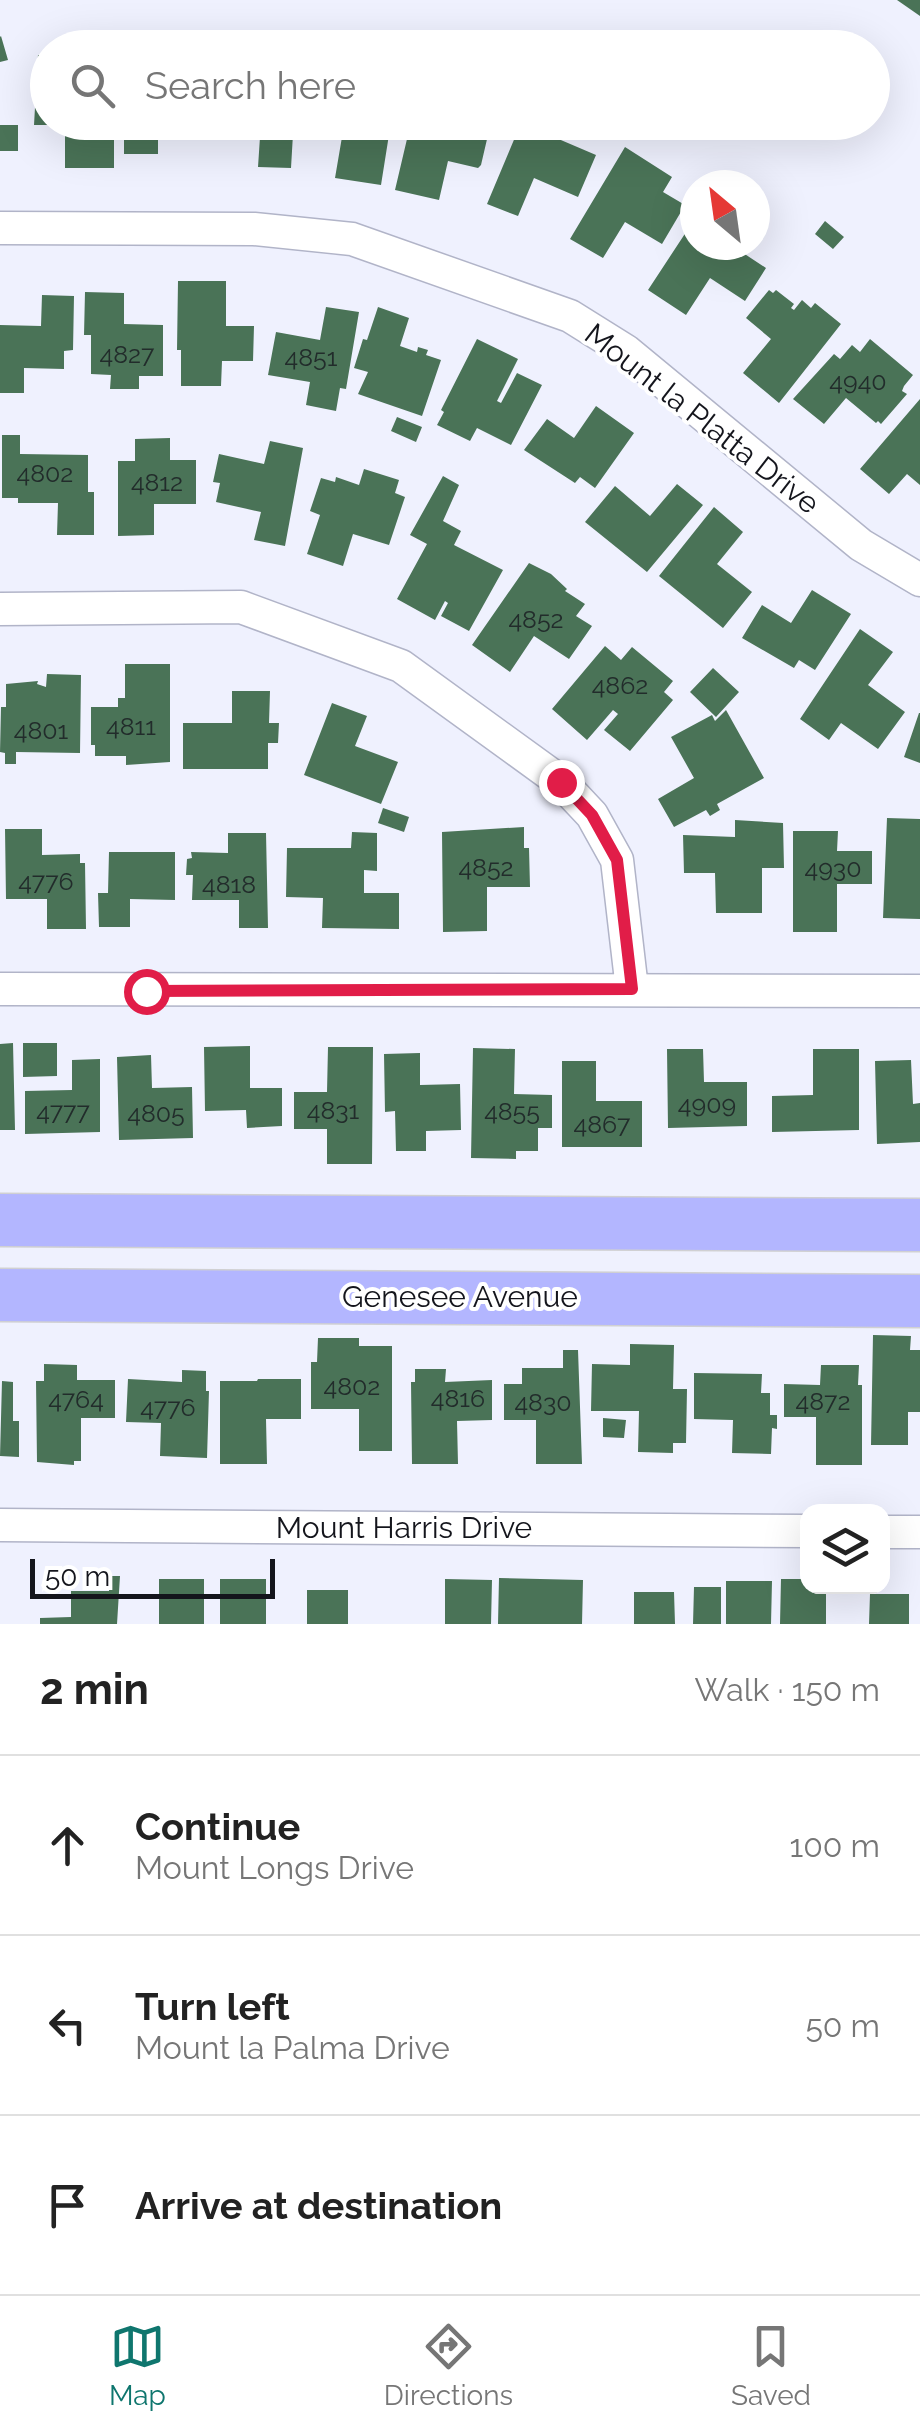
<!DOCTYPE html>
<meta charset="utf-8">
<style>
:root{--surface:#fff;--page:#f6f6f6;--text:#222;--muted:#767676;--line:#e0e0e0;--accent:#0f766e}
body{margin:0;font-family:Raleway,sans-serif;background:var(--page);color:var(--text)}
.controls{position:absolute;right:30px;bottom:30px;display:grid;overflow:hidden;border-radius:20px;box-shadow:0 10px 40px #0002}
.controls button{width:90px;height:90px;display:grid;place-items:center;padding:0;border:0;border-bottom:2px solid var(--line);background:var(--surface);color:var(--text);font:50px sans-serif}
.compass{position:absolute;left:680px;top:170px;width:90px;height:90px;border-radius:50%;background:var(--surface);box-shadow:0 10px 40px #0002;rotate:331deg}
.scale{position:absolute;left:30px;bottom:25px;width:245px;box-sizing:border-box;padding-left:10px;border:5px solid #14151c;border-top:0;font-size:28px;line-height:35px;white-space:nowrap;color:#14151c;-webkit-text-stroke:8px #fff;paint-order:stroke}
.stop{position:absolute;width:30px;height:30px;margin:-22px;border:8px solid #e11d48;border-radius:50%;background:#fff}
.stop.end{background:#e11d48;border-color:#fff;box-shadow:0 2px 10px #0008}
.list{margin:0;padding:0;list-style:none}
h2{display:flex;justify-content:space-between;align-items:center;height:130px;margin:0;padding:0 40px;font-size:42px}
h2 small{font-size:32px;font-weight:400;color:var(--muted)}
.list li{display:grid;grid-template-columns:65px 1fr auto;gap:30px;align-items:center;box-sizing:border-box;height:180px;padding:0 40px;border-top:2px solid var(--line)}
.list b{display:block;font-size:38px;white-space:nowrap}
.list p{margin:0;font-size:32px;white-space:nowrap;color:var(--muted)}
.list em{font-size:32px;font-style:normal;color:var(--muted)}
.icon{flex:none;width:55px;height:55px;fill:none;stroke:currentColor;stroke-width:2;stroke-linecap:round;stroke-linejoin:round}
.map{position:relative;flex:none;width:920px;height:1624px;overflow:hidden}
.search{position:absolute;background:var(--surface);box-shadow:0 10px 40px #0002;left:30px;right:30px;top:30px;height:110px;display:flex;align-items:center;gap:25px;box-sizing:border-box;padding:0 35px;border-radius:55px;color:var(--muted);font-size:38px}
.sheet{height:670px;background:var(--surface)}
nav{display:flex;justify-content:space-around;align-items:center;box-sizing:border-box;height:140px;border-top:2px solid var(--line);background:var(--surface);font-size:28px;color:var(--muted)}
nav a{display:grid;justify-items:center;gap:5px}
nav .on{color:var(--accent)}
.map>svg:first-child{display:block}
.building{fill:#4a7357}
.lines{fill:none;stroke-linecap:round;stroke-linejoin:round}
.street-casing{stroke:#b1b4c8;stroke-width:35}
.primary-casing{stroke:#d0d0d2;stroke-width:55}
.street{stroke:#fff;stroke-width:32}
.primary{stroke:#b3b6ff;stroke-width:52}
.route{stroke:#e11d48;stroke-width:12}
.labels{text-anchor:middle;stroke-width:8;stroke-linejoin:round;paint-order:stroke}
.number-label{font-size:25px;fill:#222c2b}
.street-label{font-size:30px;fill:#14151c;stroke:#fff}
</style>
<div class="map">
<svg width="920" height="1624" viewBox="0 0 920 1624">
<rect width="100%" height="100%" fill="#eff1fe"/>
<path class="building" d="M 897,0 L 920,0 L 920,16 Z
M 1,36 L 8,60 L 0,62 L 0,37 Z
M 38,55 L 48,55 L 48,125 L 34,125 Z
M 65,122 L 114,122 L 114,168 L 65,168 Z
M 124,122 L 158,122 L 158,154 L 124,154 Z
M 215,122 L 284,122 L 283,134 L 293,134 L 291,168 L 258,167 L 260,137 L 214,135 Z
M 314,122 L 391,122 L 381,185 L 335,178 L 342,137 L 312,132 Z
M 411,122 L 491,122 L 481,165 L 478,168 L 448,161 L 439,200 L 395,190 Z
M 521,123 L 596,155 L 578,197 L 534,178 L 518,216 L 487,204 Z
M 0,125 L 18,125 L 18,151 L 0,151 Z
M 625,147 L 672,177 L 663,192 L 685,205 L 662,244 L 625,222 L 603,258 L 570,239 Z
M 825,221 L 844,237 L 833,249 L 815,234 Z
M 692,223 L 695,245 L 731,245 L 766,268 L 745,301 L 710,278 L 686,315 L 648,290 Z
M 178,281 L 226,281 L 226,326 L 254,326 L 253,361 L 222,361 L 221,386 L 181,386 L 181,350 L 177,350 Z
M 769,290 L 773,293 L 776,290 L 794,304 L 791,308 L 794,310 L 802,300 L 811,308 L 815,303 L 841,324 L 779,403 L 743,373 L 771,339 L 746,318 Z
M 85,292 L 124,293 L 124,324 L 163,325 L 163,376 L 139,376 L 139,389 L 110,389 L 111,375 L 91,374 L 91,335 L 84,335 Z
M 42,295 L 74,296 L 73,350 L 64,351 L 64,369 L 24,368 L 24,393 L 0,393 L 0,325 L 41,326 Z
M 326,307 L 359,312 L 346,389 L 340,388 L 336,411 L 306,405 L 310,382 L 268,375 L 276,332 L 320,340 Z
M 378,307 L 409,318 L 400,346 L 417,352 L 418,347 L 428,350 L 426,355 L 441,360 L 422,416 L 358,394 L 368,372 L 354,368 L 363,339 L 367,340 Z
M 477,339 L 518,359 L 497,401 L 501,403 L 517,373 L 542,385 L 511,445 L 477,428 L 470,441 L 437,425 L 444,412 L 441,410 Z
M 870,339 L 913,375 L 904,386 L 902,391 L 907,394 L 881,424 L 878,421 L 876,423 L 846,398 L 824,424 L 793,399 L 834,354 L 840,359 L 852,345 L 860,352 Z
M 920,399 L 920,485 L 907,474 L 889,494 L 860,469 Z
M 596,406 L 634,433 L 595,488 L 580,477 L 575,483 L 524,450 L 547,419 L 574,438 Z
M 397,417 L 422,427 L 416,442 L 391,431 Z
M 2,435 L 20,435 L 20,454 L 88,455 L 88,492 L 94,492 L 94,535 L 57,535 L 58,503 L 18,503 L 18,498 L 2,498 Z
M 170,438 L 170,460 L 196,460 L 196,504 L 154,504 L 154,535 L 118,536 L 118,461 L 135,461 L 135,439 Z
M 270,441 L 303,448 L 285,546 L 254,540 L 261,512 L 216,502 L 220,483 L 213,482 L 219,454 L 264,464 Z
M 364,469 L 399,480 L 395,493 L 405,497 L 389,545 L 353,534 L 343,566 L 307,554 L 320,515 L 310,511 L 321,478 L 335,482 L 336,477 L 359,485 Z
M 443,476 L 459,485 L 443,521 L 461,531 L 454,545 L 503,570 L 469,631 L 441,616 L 448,603 L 445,601 L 435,620 L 397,599 L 427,544 L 410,535 Z
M 677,484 L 703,505 L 647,572 L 585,522 L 615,486 L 650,516 Z
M 714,507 L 743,532 L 717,564 L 752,592 L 723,628 L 659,576 Z
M 529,563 L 551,574 L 567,589 L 565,591 L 585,604 L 576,616 L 592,626 L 569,659 L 534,636 L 510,672 L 472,645 Z
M 812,590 L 851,614 L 815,670 L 799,660 L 794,668 L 742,638 L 762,605 L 791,623 Z
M 860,629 L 893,652 L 868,685 L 905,712 L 878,749 L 841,723 L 829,740 L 800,719 Z
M 605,646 L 621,660 L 632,647 L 673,681 L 664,692 L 673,700 L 630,751 L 604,730 L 618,714 L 613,710 L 587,740 L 552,709 Z
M 125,664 L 170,664 L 170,762 L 126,765 L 126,756 L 95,756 L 95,745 L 91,745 L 91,707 L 118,707 L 118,698 L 125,698 Z
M 713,668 L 739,692 L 716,717 L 690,692 Z
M 47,674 L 81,675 L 80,753 L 16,752 L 16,764 L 5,764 L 5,753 L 0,752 L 1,707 L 6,707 L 6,684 L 38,681 L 37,684 L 46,687 Z
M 232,691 L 270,691 L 269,723 L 279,723 L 278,743 L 268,743 L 268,769 L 183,769 L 183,723 L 232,723 Z
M 332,703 L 367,716 L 355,746 L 398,762 L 381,804 L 304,775 Z
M 726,710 L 764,778 L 717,804 L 720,810 L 710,816 L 706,810 L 674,827 L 658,799 L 694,778 L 671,737 L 712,715 L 715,721 Z
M 919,713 L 920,713 L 920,763 L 904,757 Z
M 383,808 L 409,817 L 404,832 L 378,823 Z
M 887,818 L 920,819 L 920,919 L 883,918 Z
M 735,820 L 783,823 L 784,868 L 762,868 L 762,913 L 716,913 L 715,873 L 684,873 L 683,835 L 735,837 Z
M 524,827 L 524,848 L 529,848 L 530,887 L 487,887 L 487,931 L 443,932 L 442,832 Z
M 5,829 L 42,829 L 42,855 L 80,854 L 80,863 L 85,863 L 86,929 L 47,929 L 47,899 L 6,899 Z
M 793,831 L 838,831 L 837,851 L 872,851 L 872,884 L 837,884 L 837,932 L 793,932 Z
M 352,832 L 377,833 L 377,871 L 364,870 L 364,893 L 399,893 L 399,929 L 322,928 L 323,898 L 286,897 L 287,848 L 351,848 Z
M 228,833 L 266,833 L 268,928 L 239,928 L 239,900 L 192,900 L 193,875 L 186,875 L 187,859 L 192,858 L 191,852 L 228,853 Z
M 109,852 L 175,852 L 175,900 L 130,899 L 130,927 L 99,927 L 98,893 L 108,893 Z
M 13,1043 L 15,1130 L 0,1130 L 0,1044 Z
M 23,1043 L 57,1043 L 57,1076 L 23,1077 Z
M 250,1046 L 250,1088 L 282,1088 L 282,1126 L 247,1128 L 246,1110 L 205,1111 L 204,1047 Z
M 328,1047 L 373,1047 L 372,1164 L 327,1164 L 327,1129 L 294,1129 L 294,1092 L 327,1092 Z
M 473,1048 L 515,1049 L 514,1094 L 552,1095 L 552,1128 L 538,1128 L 538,1151 L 516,1151 L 516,1159 L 471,1158 Z
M 667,1049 L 703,1049 L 704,1082 L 747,1082 L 747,1126 L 668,1128 Z
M 813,1049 L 859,1049 L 859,1130 L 772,1132 L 772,1096 L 813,1095 Z
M 420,1053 L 420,1085 L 460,1084 L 461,1130 L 426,1131 L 426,1151 L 396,1151 L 395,1111 L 385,1112 L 384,1054 Z
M 151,1055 L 152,1088 L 192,1087 L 193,1138 L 119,1140 L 117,1057 Z
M 100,1059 L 100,1132 L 25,1134 L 25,1091 L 72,1090 L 72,1060 Z
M 911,1060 L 913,1104 L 920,1103 L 920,1142 L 877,1144 L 875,1061 Z
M 562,1061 L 596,1061 L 596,1101 L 642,1101 L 642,1147 L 562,1147 Z
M 873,1335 L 911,1336 L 910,1350 L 920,1350 L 920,1412 L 908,1412 L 908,1445 L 871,1445 Z
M 318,1338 L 359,1338 L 359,1346 L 392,1346 L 392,1451 L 359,1451 L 359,1409 L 311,1409 L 311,1362 L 317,1362 Z
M 630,1344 L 674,1345 L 673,1389 L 687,1389 L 686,1443 L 673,1443 L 673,1453 L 638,1452 L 639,1411 L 591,1411 L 592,1364 L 630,1365 Z
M 563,1350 L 578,1350 L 582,1464 L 536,1464 L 536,1420 L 504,1420 L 504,1384 L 522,1384 L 522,1368 L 563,1368 Z
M 44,1364 L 77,1365 L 77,1380 L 115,1380 L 115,1418 L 81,1418 L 81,1461 L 74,1461 L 74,1465 L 37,1462 L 36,1381 L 44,1381 Z
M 821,1365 L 859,1365 L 858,1385 L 862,1385 L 862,1465 L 816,1465 L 816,1417 L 784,1417 L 784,1384 L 820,1385 Z
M 415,1369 L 446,1369 L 445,1382 L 492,1380 L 492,1420 L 457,1421 L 458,1464 L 412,1464 L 411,1382 L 415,1382 Z
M 182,1370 L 206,1371 L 206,1391 L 209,1391 L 207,1458 L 160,1456 L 161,1423 L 126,1422 L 128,1379 L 182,1382 Z
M 694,1373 L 762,1374 L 761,1393 L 770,1393 L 770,1415 L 777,1415 L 777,1429 L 772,1428 L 771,1454 L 732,1453 L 733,1420 L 694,1419 Z
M 258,1379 L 301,1379 L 301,1419 L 266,1419 L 267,1464 L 220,1464 L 220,1381 L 257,1381 Z
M 2,1381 L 13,1382 L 13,1421 L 19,1421 L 19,1457 L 0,1456 Z
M 603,1418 L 626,1420 L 624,1438 L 603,1437 Z
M 109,1576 L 120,1576 L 117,1624 L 40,1624 L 40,1618 L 71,1617 L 71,1591 L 109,1591 Z
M 499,1578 L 583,1580 L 582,1624 L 498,1624 Z
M 159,1579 L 204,1579 L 204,1624 L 159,1624 Z
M 220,1579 L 266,1579 L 266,1624 L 220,1624 Z
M 445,1579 L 492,1580 L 491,1624 L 445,1624 Z
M 781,1579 L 808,1579 L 808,1586 L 826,1586 L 826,1624 L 780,1624 Z
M 726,1581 L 772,1581 L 771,1624 L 726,1624 Z
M 694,1587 L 721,1587 L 721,1624 L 693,1624 Z
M 307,1590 L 348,1590 L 348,1624 L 307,1624 Z
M 634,1592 L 674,1592 L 675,1624 L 634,1624 Z
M 870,1594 L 909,1594 L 909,1624 L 869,1624 Z"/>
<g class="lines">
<defs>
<path id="street" d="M 0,228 L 254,229 L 352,239 L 570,316 L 626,351 L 861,545 L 920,580
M 0,609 L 241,607 L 401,666 L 561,782 L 592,815 L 617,860 L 632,989
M 0,989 L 920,991
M 0,1525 L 808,1531
M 882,1532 L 920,1532"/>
<path id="primary" d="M 0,1220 L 920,1225
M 0,1295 L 920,1301"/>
</defs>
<use href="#street" class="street-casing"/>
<use href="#primary" class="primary-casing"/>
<use href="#street" class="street"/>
<use href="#primary" class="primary"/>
</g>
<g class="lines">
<path class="route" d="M 146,991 L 632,989 L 617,860 L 592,815 L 561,782"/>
</g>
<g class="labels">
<g class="number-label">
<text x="127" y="363">4827</text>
<text x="311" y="366">4851</text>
<text x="858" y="390">4940</text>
<text x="45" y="482">4802</text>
<text x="157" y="491">4812</text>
<text x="536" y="628">4852</text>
<text x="620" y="694">4862</text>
<text x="131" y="735">4811</text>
<text x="41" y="739">4801</text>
<text x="486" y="876">4852</text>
<text x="833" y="877">4930</text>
<text x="46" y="890">4776</text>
<text x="229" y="893">4818</text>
<text x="707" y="1113">4909</text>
<text x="333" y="1119">4831</text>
<text x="63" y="1120">4777</text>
<text x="512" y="1120">4855</text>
<text x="156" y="1122">4805</text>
<text x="602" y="1133">4867</text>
<text x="352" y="1395">4802</text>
<text x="458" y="1407">4816</text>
<text x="76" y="1408">4764</text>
<text x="823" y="1410">4872</text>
<text x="543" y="1411">4830</text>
<text x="168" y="1416">4776</text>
</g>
<g class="street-label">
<text transform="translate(702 419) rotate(38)" y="10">Mount la Platta Drive</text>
<text x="460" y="1307">Genesee Avenue</text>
<text x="404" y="1538">Mount Harris Drive</text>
</g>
</g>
</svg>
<div class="controls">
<button><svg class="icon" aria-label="layers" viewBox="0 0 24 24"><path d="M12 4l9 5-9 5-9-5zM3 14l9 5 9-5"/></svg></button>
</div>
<svg class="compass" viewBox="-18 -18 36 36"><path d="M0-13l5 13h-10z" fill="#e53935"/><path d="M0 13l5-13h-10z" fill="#767676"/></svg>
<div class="scale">50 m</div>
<div class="stop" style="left:146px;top:991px"></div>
<div class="stop end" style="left:561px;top:782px"></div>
<div class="search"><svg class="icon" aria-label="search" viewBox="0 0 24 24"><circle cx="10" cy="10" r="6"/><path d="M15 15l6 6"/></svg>Search here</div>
</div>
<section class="sheet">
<h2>2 min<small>Walk · 150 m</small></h2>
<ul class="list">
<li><svg class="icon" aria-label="ahead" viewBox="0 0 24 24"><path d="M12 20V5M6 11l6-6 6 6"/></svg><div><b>Continue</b><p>Mount Longs Drive</p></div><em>100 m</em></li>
<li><svg class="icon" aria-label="left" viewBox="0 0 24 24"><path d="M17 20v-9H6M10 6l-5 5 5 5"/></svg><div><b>Turn left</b><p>Mount la Palma Drive</p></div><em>50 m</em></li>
<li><svg class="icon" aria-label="arrive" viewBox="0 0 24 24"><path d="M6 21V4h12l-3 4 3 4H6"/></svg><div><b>Arrive at destination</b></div></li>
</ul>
</section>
<nav>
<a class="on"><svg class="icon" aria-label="map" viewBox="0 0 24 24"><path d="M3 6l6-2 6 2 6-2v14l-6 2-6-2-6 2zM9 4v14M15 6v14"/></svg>Map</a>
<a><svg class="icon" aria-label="directions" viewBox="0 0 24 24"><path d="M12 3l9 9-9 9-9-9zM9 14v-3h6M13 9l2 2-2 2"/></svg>Directions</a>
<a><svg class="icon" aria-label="saved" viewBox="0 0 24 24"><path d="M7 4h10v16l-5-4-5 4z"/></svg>Saved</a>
</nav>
